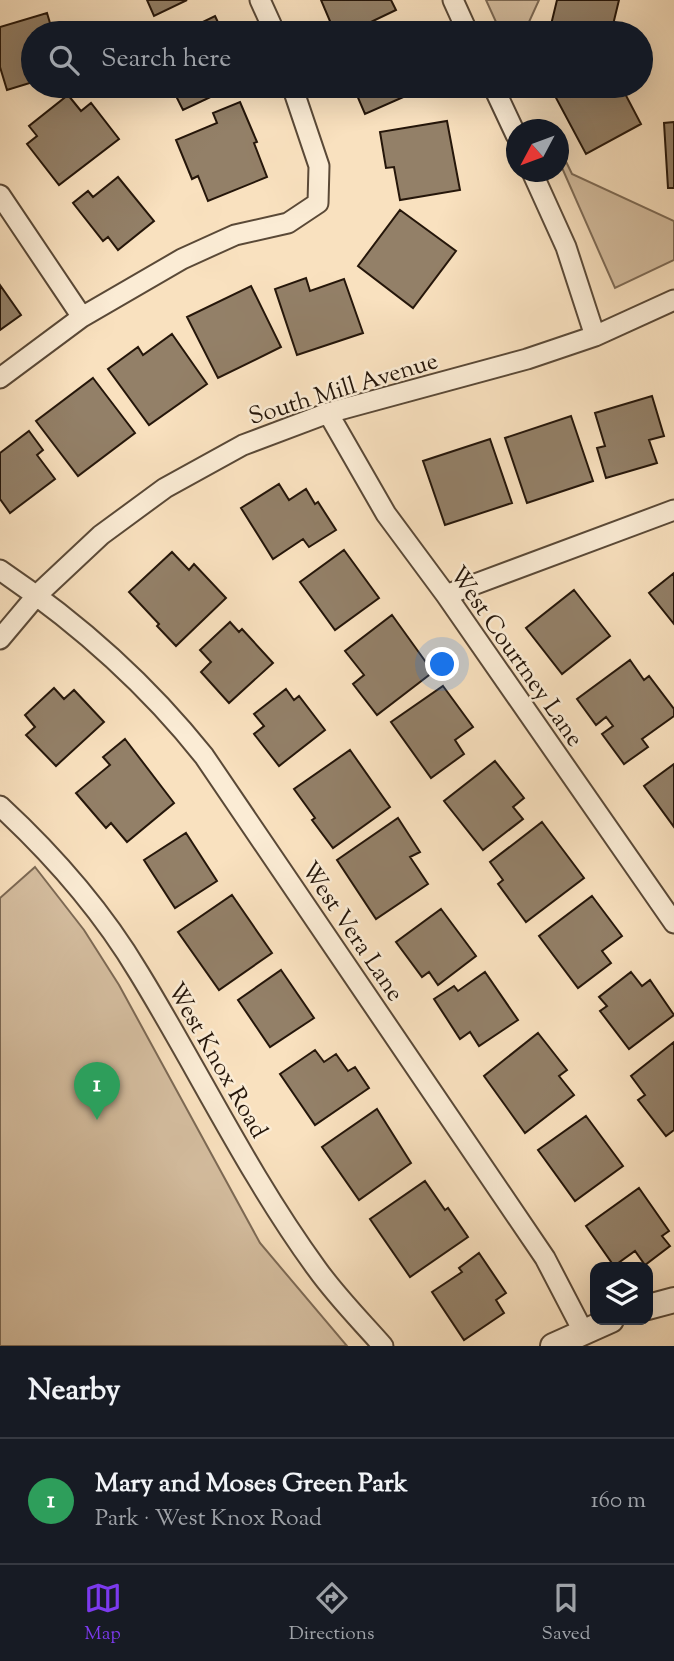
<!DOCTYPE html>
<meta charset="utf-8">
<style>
:root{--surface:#171b24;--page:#242831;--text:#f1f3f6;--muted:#9ea1a6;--line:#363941;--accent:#7c3aed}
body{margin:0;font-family:"Sorts Mill Goudy",serif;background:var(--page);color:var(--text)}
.controls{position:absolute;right:21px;bottom:21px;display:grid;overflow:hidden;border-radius:14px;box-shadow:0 7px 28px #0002}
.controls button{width:63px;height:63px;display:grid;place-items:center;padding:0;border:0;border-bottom:2px solid var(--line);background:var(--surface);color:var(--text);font:35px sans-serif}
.compass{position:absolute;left:506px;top:119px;width:63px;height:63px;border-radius:50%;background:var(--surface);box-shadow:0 7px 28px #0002;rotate:229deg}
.you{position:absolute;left:443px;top:665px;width:24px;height:24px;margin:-18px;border:5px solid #fff;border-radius:50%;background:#1a73e8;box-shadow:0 0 0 10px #1a73e833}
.badge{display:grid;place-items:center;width:46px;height:46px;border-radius:50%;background:var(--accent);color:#fff;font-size:23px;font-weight:700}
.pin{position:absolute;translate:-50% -58px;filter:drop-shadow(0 2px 4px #0008)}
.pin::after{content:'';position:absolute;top:37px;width:24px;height:21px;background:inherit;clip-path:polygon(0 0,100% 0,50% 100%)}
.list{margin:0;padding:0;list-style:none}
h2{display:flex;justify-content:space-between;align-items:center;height:91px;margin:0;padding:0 28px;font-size:30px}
h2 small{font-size:23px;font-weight:400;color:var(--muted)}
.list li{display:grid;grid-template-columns:46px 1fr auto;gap:21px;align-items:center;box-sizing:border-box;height:126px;padding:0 28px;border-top:2px solid var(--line)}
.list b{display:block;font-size:26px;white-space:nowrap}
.list p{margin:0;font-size:23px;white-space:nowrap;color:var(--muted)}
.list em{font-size:23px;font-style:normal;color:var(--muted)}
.icon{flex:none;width:38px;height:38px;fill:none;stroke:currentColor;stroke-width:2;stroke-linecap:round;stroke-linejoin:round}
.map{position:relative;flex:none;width:674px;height:1346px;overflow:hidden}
.search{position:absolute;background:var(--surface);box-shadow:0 7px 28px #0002;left:21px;right:21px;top:21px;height:77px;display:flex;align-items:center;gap:18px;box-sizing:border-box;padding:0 24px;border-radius:38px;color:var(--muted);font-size:26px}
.sheet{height:217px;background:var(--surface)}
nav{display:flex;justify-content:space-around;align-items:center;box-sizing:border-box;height:98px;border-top:2px solid var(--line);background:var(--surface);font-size:19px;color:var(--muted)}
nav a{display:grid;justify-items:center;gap:4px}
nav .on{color:var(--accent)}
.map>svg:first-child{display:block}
.green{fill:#d5bea0;stroke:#7d6a55;stroke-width:2}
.building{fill:#938068;stroke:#25160a;stroke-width:2}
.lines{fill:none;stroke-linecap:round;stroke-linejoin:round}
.minor-casing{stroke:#5a4937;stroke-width:23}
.tertiary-casing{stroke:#5a4937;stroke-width:28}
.minor{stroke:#fbecd5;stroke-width:19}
.tertiary{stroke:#fbecd5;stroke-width:24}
.labels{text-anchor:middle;stroke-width:5;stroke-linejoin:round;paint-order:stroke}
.street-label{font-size:24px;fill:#25160a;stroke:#fbecd5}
</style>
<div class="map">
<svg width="674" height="1346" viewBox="0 0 674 1346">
<rect width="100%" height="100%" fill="#f9e1bf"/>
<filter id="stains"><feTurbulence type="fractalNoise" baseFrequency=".00286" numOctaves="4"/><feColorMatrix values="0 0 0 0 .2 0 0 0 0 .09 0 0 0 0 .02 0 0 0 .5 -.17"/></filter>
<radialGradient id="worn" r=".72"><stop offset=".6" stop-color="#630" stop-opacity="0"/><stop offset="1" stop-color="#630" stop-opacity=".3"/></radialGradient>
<path class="green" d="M 486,0 L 539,0 L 524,33 L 501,33 Z
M 558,145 L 572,174 L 674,221 L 674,260 L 615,288 L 559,161 Z
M 35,867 L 84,930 L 119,985 L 260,1243 L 347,1346 L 0,1346 L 0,898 Z"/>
<path class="building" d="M 147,0 L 187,0 L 154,16 Z
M 321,0 L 391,0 L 396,10 L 348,33 L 335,33 Z
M 557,0 L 619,0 L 611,33 L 567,33 L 550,29 Z
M 47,13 L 53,33 L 33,33 L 33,82 L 7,90 L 0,67 L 0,27 Z
M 215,16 L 223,33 L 180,33 Z
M 171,86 L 234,86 L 183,110 Z
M 353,86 L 426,86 L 426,87 L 365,114 Z
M 575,86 L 621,86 L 641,124 L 586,154 L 555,96 Z
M 68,95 L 81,111 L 91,103 L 119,139 L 59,185 L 27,144 L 37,136 L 29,126 Z
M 240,102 L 257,142 L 254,143 L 267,177 L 208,201 L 198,176 L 192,179 L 176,140 L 217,123 L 213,113 Z
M 447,121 L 460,190 L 400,200 L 394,167 L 386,168 L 380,132 Z
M 674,122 L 674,188 L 668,188 L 664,123 Z
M 118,177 L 154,221 L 118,250 L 108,237 L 103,241 L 73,203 L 88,191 L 93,197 Z
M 400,210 L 456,251 L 413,308 L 358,266 Z
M 306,278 L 310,291 L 344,279 L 363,333 L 297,355 L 275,289 Z
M 0,285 L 21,315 L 0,330 Z
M 251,286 L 281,347 L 218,378 L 187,317 Z
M 172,334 L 207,384 L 149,425 L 108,369 L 138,347 L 143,355 Z
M 93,378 L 135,433 L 78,476 L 36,421 Z
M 652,396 L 664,436 L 649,440 L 657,463 L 606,478 L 597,448 L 605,446 L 595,413 Z
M 571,416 L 593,481 L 527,503 L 505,438 Z
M 29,431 L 43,450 L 37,455 L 55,479 L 10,513 L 0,499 L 0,453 Z
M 490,439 L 512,503 L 445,525 L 423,461 Z
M 279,484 L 289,500 L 306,489 L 315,504 L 318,502 L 336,530 L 309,547 L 303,539 L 273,559 L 241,508 Z
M 344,550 L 379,598 L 335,630 L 300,582 Z
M 172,552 L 189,570 L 194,564 L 226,598 L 176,646 L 157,626 L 159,624 L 129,592 Z
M 674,573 L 674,624 L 649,593 Z
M 574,590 L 610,636 L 562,674 L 526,628 Z
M 392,615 L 433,672 L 377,715 L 353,684 L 364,675 L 345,651 Z
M 230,622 L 239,632 L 242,629 L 273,663 L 229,703 L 201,672 L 211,662 L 200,650 Z
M 630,660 L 644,680 L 649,676 L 674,709 L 674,716 L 642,739 L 648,747 L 624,764 L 602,734 L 613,726 L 606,717 L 596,725 L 577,699 Z
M 443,686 L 473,727 L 455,740 L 464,754 L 431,778 L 391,722 Z
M 54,688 L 64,699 L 74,690 L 104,722 L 56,766 L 26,735 L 35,727 L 25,715 Z
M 286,689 L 294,700 L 299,696 L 325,730 L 279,766 L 254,734 L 264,726 L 254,714 Z
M 125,739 L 174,803 L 127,842 L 111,823 L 106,828 L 76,793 L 110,765 L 103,757 Z
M 350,750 L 390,807 L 333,848 L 312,820 L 315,818 L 294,789 Z
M 495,761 L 524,798 L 513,807 L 523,819 L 483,850 L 444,801 Z
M 674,764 L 674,827 L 644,786 Z
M 398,818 L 420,852 L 410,857 L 428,884 L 376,919 L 337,860 Z
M 542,822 L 584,878 L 526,922 L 498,884 L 503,880 L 490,862 Z
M 186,833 L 217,881 L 175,908 L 144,860 Z
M 232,895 L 272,953 L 219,990 L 178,932 Z
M 592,896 L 622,936 L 602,951 L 611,963 L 578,988 L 539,936 Z
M 441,909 L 476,956 L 438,985 L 429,972 L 422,977 L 396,942 Z
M 281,970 L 314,1018 L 270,1047 L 238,1000 Z
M 485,972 L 518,1020 L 479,1046 L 470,1032 L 460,1039 L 434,999 L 454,986 L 458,991 Z
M 631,972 L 642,986 L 650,980 L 674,1015 L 629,1049 L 600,1011 L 607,1006 L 599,997 Z
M 538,1033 L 567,1070 L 559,1076 L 574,1095 L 525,1133 L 484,1076 Z
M 674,1042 L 674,1130 L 666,1136 L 638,1100 L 645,1095 L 631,1076 Z
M 315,1050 L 324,1062 L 336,1054 L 348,1071 L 355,1067 L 369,1088 L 315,1125 L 280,1074 Z
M 377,1109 L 411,1163 L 359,1200 L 322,1147 Z
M 586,1116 L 623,1166 L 575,1201 L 538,1150 Z
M 425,1181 L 445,1210 L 448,1208 L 468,1237 L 410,1277 L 370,1219 Z
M 639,1188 L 669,1231 L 662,1236 L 670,1246 L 645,1265 L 635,1251 L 614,1266 L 586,1226 Z
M 479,1253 L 506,1293 L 496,1300 L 504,1313 L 464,1340 L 432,1292 L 462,1272 L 459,1268 Z"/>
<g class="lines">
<defs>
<path id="minor" d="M 260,0 L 275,33
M 453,0 L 468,33
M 493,86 L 516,135
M 532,172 L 566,247 L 595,336
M 0,195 L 82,317
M 0,378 L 82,317 L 182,259 L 235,235 L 288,223 L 318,203 L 319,166 L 292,86
M 328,413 L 386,514 L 446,595 L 674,923
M 0,570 C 77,622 146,683 204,756 L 545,1258 L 583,1331
M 446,595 L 674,510
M 0,639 L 37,595 L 101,535 L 165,488 L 243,445 L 328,413 L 527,359 L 595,336 L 674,300
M 0,806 C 53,855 102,911 139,973 C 199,1071 249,1176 317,1269 C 337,1297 361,1321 383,1346"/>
<path id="tertiary" d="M 648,1307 L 674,1300
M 553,1346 L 611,1320"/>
</defs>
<use href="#minor" class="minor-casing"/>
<use href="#tertiary" class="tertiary-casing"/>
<use href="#minor" class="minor"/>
<use href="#tertiary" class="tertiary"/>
</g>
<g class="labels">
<g class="street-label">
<text transform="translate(343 388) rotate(-17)" y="8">South Mill Avenue</text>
<text transform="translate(517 656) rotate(55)" y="8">West Courtney Lane</text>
<text transform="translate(353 931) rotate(56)" y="8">West Vera Lane</text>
<text transform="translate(218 1060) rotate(60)" y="8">West Knox Road</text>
</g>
</g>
<rect width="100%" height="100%" filter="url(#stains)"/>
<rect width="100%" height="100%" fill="url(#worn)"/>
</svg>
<div class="controls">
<button><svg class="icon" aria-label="layers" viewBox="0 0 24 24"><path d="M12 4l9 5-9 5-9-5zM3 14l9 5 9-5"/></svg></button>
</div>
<svg class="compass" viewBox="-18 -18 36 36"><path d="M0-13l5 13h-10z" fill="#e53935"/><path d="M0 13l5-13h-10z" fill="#9ea1a6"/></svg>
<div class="you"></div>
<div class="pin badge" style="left:97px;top:1120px;background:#2e9e5b">1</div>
<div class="search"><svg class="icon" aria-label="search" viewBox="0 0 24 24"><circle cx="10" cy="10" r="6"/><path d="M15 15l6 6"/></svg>Search here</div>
</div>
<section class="sheet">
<h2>Nearby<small></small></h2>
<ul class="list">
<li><span class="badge" style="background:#2e9e5b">1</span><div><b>Mary and Moses Green Park</b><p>Park · West Knox Road</p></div><em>160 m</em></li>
</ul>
</section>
<nav>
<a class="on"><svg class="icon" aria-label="map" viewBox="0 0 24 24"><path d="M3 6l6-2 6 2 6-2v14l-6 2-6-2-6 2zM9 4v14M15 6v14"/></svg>Map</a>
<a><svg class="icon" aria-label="directions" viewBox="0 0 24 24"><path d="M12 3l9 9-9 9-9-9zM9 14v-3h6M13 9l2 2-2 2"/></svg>Directions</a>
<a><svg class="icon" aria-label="saved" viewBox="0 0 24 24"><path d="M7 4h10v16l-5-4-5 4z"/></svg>Saved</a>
</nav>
